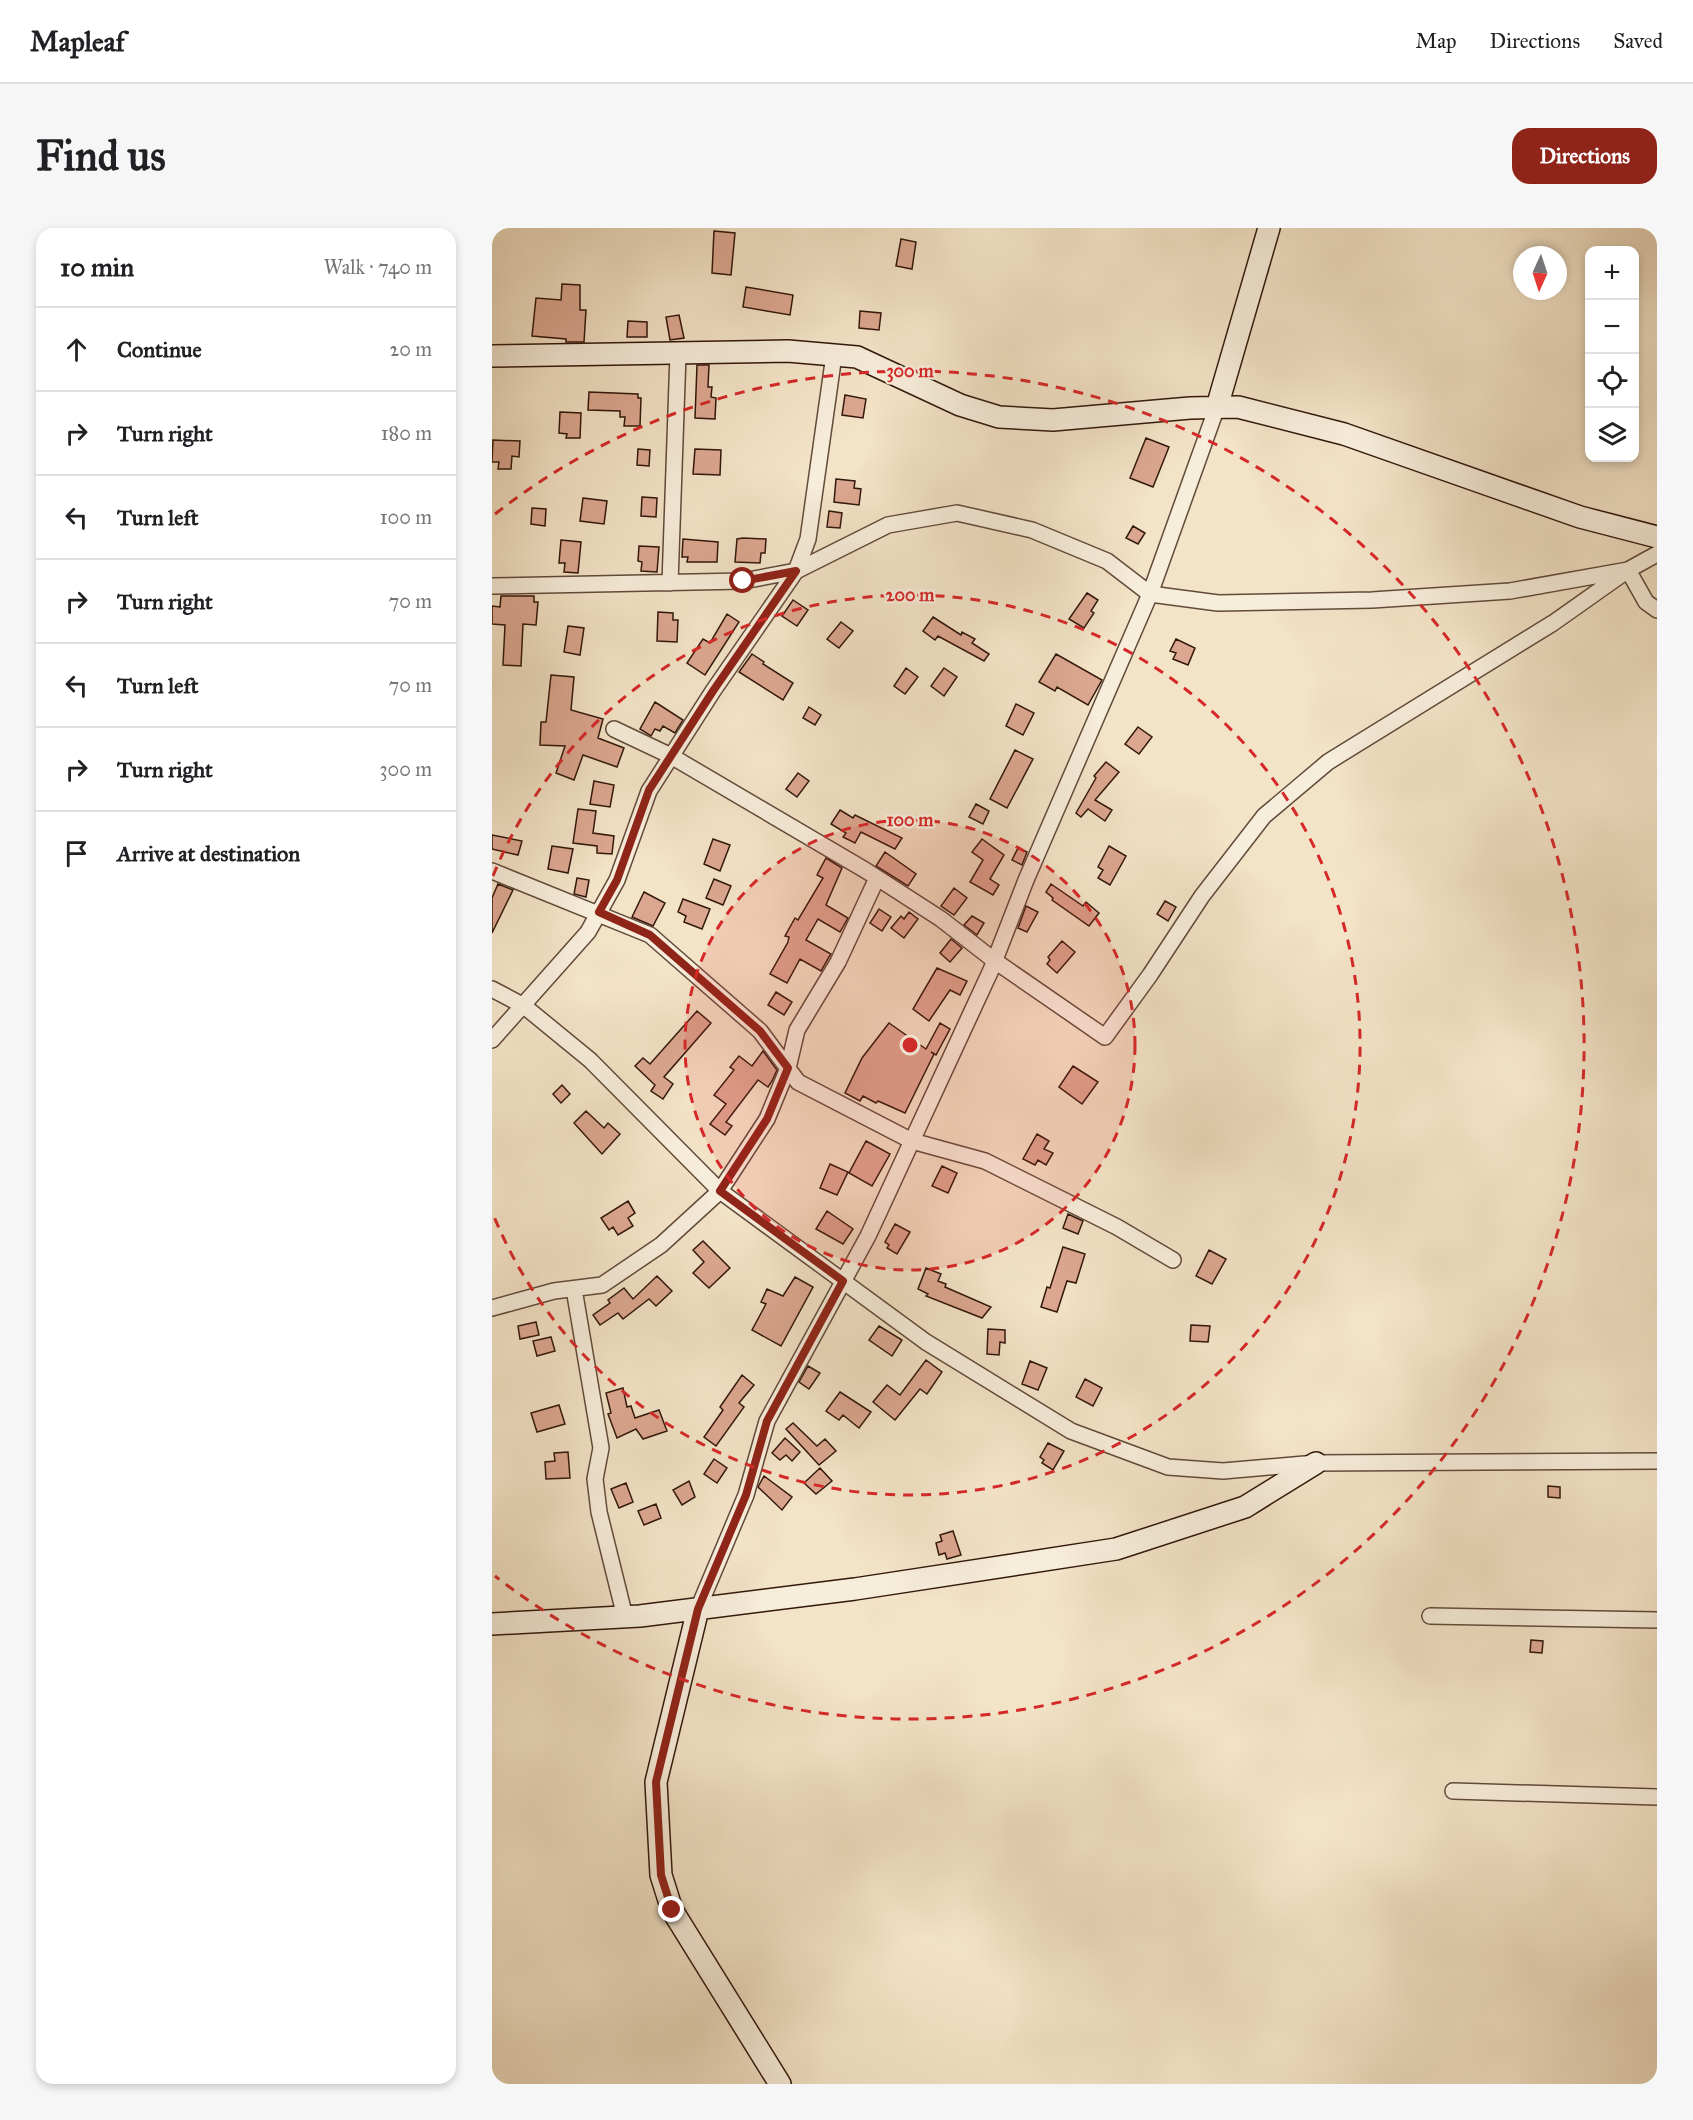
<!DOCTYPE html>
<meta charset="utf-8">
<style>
:root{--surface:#fff;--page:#f6f6f6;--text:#202124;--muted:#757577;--line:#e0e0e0;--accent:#8f2418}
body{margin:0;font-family:"IM FELL Great Primer",serif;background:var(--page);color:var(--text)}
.controls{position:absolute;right:18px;top:18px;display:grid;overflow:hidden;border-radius:12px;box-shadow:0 3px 9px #0003}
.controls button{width:54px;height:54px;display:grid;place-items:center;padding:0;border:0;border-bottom:2px solid var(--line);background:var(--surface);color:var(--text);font:30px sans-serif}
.compass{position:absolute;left:1021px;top:18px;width:54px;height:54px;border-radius:50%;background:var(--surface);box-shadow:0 3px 9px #0003;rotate:183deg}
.stop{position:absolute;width:18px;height:18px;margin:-14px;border:4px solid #8f2418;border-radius:50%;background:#fff}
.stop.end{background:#8f2418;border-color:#fff;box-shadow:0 2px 6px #0008}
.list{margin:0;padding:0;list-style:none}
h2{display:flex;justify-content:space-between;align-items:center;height:78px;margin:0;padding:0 24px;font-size:26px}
h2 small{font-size:20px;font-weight:400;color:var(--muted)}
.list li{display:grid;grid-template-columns:39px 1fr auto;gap:18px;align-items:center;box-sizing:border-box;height:84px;padding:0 24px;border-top:2px solid var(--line)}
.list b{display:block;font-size:22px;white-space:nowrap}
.list em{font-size:20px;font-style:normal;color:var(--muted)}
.icon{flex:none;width:33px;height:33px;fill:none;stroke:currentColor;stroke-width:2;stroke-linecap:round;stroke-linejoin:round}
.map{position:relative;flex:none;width:1165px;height:1856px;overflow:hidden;border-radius:18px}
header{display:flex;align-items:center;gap:36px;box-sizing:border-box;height:84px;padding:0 30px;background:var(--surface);border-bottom:2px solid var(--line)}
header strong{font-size:28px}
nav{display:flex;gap:33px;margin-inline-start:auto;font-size:21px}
.intro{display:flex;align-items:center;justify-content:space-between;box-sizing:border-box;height:144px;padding:0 36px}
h1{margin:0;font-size:42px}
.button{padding:15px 27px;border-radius:18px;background:var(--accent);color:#fff;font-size:21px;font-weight:700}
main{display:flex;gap:36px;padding:0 36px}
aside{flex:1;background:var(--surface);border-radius:18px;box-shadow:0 3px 9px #0003}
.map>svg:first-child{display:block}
.building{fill:#dca790;stroke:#32170b;stroke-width:1.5}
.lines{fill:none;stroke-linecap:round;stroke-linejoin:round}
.street-casing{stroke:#624a3a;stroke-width:18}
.secondary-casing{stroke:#32170b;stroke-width:24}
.street{stroke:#f7eddb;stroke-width:15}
.secondary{stroke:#f7eddb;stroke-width:21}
.route{stroke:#8f2418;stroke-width:8}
.ring{fill:none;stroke:#d62828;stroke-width:3;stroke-dasharray:10 8}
.centre{fill:#d62828;stroke:#f7eddb;stroke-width:3}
.ring-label{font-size:18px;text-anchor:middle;font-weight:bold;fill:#d62828;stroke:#f7eddb;stroke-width:4.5;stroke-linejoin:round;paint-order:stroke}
</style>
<header>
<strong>Mapleaf</strong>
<nav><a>Map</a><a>Directions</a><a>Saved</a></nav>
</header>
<div class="intro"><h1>Find us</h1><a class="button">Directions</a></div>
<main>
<aside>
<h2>10 min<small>Walk · 740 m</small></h2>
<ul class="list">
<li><svg class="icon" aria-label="ahead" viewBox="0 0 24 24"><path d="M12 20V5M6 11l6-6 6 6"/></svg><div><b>Continue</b></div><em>20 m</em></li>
<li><svg class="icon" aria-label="right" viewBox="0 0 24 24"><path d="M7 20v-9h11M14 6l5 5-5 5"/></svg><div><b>Turn right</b></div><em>180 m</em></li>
<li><svg class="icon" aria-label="left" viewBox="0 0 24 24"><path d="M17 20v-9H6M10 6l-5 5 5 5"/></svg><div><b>Turn left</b></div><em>100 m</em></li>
<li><svg class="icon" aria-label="right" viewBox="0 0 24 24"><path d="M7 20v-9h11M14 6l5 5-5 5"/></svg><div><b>Turn right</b></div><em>70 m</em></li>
<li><svg class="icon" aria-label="left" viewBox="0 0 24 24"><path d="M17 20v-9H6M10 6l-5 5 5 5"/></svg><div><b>Turn left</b></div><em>70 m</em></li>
<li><svg class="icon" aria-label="right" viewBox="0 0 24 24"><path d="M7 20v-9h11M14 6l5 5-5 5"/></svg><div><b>Turn right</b></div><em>300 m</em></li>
<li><svg class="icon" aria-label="arrive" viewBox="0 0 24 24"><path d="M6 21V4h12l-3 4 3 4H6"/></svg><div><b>Arrive at destination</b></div></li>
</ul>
</aside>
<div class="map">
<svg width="1165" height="1856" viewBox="0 0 1165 1856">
<rect width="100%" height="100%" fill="#f3e3c7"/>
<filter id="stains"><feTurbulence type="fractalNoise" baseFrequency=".00333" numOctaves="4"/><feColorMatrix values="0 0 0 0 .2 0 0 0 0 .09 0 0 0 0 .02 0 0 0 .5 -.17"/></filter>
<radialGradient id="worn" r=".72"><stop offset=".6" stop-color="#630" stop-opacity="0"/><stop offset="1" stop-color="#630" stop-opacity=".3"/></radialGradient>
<path class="building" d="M 222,3 L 243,5 L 239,47 L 220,45 Z
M 409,11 L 424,14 L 420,41 L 404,38 Z
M 70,56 L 88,57 L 88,82 L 94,82 L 92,114 L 74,114 L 74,111 L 40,108 L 44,70 L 69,72 Z
M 254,59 L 301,67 L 298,87 L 251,79 Z
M 368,83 L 389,85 L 387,102 L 367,100 Z
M 187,87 L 192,110 L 178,112 L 174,89 Z
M 136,93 L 155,94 L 155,109 L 135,109 Z
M 205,137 L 217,137 L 216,159 L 220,159 L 219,169 L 224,170 L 223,191 L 203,190 Z
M 97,164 L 146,166 L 146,170 L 149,170 L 148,198 L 132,198 L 133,189 L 128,189 L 128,183 L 96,182 Z
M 353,167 L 374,171 L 371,190 L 350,187 Z
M 68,184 L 89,185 L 88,210 L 74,210 L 75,206 L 67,205 Z
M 654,210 L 677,219 L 661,259 L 638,250 Z
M 1,212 L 28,213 L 27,229 L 20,228 L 19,241 L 6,241 L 7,234 L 0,234 Z
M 146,221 L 158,222 L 157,238 L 145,237 Z
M 203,221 L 229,222 L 228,247 L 201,246 Z
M 344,251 L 363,253 L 362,260 L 369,261 L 367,277 L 342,274 Z
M 150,269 L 165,270 L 164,289 L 149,288 Z
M 91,270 L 115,273 L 112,296 L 88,293 Z
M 40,280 L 54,281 L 53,298 L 39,296 Z
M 337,283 L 350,285 L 348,300 L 335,299 Z
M 641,298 L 653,305 L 646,316 L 634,310 Z
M 251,310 L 274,311 L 273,325 L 269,325 L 268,335 L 243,334 L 245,311 Z
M 191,311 L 226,314 L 225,334 L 195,334 L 196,329 L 190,329 Z
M 69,312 L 89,314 L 86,345 L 72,344 L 73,335 L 67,335 Z
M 147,318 L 167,319 L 165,344 L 149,343 L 150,334 L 146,333 Z
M 595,365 L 606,372 L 599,383 L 602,385 L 592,400 L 577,391 Z
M 9,368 L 42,368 L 42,374 L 46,374 L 44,397 L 31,396 L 29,438 L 11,437 L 13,397 L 0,396 L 0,378 L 8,379 Z
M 301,372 L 316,382 L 305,398 L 290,388 Z
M 166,384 L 181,385 L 181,392 L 186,392 L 185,414 L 165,413 Z
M 235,386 L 247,394 L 213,447 L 195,435 L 211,411 L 218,415 Z
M 441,389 L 469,407 L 470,404 L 483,411 L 480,415 L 497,426 L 492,433 L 446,408 L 443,412 L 431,403 Z
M 349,394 L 361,403 L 347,420 L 335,411 Z
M 76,398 L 92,400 L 88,427 L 72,424 Z
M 684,411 L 703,420 L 696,437 L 681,431 L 684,425 L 678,423 Z
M 260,426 L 272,434 L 271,436 L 301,455 L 291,472 L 247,444 Z
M 564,426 L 610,452 L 596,477 L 565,459 L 563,463 L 547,454 Z
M 414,440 L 426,449 L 413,466 L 402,458 Z
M 452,440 L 465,449 L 452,468 L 439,458 Z
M 59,447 L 82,449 L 79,482 L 111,491 L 106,510 L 132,520 L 125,539 L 91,527 L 82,552 L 64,545 L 73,518 L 48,517 L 49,494 L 54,494 Z
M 163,474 L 191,492 L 183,505 L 171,498 L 168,503 L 163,501 L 159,508 L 148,501 Z
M 524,476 L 542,485 L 531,507 L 514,498 Z
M 317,479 L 329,487 L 323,497 L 311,490 Z
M 646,499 L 660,509 L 647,526 L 633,516 Z
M 523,522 L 541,531 L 515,580 L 498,571 Z
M 614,534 L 627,544 L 603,572 L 620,582 L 613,593 L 596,581 L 589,589 L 584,585 L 604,550 L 602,548 Z
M 306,545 L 317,553 L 305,569 L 294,561 Z
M 102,553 L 122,557 L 118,579 L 98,576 Z
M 484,576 L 497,583 L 491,596 L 477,589 Z
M 86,581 L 104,583 L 101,605 L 122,608 L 120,626 L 105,625 L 105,618 L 81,615 Z
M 348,582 L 361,590 L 363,587 L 410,610 L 403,621 L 369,604 L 363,615 L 351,609 L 354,605 L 339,596 Z
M 0,607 L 30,613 L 26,627 L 0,621 Z
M 221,611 L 238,617 L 228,643 L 212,636 Z
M 490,611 L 512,627 L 498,651 L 507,657 L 501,667 L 478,654 L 491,632 L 480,624 Z
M 60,618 L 81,621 L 76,645 L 56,641 Z
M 617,618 L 634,628 L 618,657 L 606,650 L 611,642 L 606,639 Z
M 526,620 L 535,624 L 530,637 L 520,632 Z
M 393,624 L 424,646 L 416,658 L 384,638 Z
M 334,630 L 350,640 L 334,677 L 356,690 L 348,704 L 326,691 L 314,712 L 339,726 L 337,729 L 329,743 L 308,731 L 295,755 L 278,746 L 296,714 L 297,709 L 293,708 L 303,690 L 306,692 L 331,650 L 325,647 Z
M 85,650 L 97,652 L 94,669 L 82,666 Z
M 222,651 L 239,658 L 231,677 L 214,670 Z
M 6,656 L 21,662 L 0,705 L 0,670 Z
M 559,656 L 591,678 L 594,674 L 607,685 L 597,698 L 560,672 L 561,670 L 554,664 Z
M 462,660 L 475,670 L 462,687 L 449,678 Z
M 152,664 L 173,675 L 161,698 L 140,689 Z
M 191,671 L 218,681 L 210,701 L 192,694 L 194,688 L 186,684 Z
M 673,673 L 684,679 L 676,693 L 665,686 Z
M 534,678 L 546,684 L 535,704 L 526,700 Z
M 387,681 L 399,689 L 390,703 L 378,695 Z
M 417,684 L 426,691 L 412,710 L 399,700 L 409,688 L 412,691 Z
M 480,688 L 492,695 L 485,707 L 472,697 Z
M 459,711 L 470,720 L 458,734 L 448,725 Z
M 570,713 L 583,724 L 565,745 L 555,736 L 558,732 L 556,729 Z
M 445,740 L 475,753 L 468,767 L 458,762 L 437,793 L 421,781 Z
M 284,764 L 300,774 L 292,787 L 276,777 Z
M 205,783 L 219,795 L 172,849 L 181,856 L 171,871 L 159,863 L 163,857 L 143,838 L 151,830 L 158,836 Z
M 397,795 L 434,821 L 448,795 L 458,801 L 444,827 L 439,824 L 442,826 L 413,885 L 386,873 L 384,875 L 371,868 L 368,873 L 353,865 L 370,830 Z
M 271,823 L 285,842 L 280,853 L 276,859 L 266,852 L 234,894 L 240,898 L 233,907 L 218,896 L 234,876 L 222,867 L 242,842 L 238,839 L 247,828 L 260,838 Z
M 581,838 L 606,854 L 590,876 L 567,859 Z
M 70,857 L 78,866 L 69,875 L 61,866 Z
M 94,883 L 112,900 L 116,895 L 128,906 L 110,926 L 82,895 Z
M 545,906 L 557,913 L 552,921 L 561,925 L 554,937 L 546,932 L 543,937 L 531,931 Z
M 374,913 L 398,926 L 380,958 L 357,945 Z
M 338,936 L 356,944 L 345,967 L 328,960 Z
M 450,938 L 465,945 L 456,965 L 440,958 Z
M 136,973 L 143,985 L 136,990 L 141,998 L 126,1007 L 121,999 L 117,1002 L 109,990 Z
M 335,983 L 361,1001 L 351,1016 L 324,1001 Z
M 576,986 L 591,993 L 586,1006 L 571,1000 Z
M 403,996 L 418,1004 L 405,1026 L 395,1020 L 397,1017 L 393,1014 Z
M 211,1013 L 238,1040 L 217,1060 L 201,1045 L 212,1034 L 201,1022 Z
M 571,1019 L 593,1026 L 584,1055 L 575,1053 L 565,1084 L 549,1079 L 555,1059 L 558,1060 Z
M 717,1022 L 734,1031 L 720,1056 L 704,1048 Z
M 434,1040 L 449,1046 L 446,1053 L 454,1056 L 453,1059 L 499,1079 L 490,1090 L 434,1068 L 436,1066 L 426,1061 Z
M 165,1048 L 180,1063 L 164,1078 L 157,1071 L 131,1091 L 126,1085 L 108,1097 L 101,1087 L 118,1075 L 116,1072 L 132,1060 L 141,1071 Z
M 303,1049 L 321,1059 L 289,1118 L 260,1102 L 274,1076 L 269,1074 L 275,1061 L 291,1068 Z
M 44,1094 L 47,1107 L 28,1111 L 26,1098 Z
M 699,1097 L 718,1098 L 716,1114 L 698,1113 Z
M 387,1098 L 410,1112 L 400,1128 L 377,1112 Z
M 496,1101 L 513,1102 L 513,1115 L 508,1114 L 507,1127 L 495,1126 Z
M 59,1109 L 63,1123 L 45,1128 L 41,1113 Z
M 434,1132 L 450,1144 L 435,1166 L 428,1161 L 403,1192 L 381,1174 L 395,1157 L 408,1167 Z
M 538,1133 L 555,1140 L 546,1162 L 530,1156 Z
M 316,1138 L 328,1145 L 317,1161 L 307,1154 Z
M 250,1147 L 262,1157 L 247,1175 L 252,1179 L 224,1218 L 212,1209 L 231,1182 L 228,1179 Z
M 593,1151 L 610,1160 L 601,1178 L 584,1169 Z
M 131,1160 L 135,1179 L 139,1178 L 143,1190 L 167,1182 L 175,1203 L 151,1211 L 144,1201 L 125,1210 L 116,1186 L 119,1185 L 114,1165 Z
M 348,1164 L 379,1184 L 367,1200 L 351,1187 L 347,1192 L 334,1183 Z
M 67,1177 L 73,1196 L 45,1204 L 39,1185 Z
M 301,1195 L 325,1218 L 333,1211 L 344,1223 L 327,1237 L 294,1201 Z
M 293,1210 L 308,1224 L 300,1233 L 294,1227 L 288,1232 L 280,1225 Z
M 556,1215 L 572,1223 L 561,1242 L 550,1235 L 552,1232 L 548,1229 Z
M 76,1224 L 78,1250 L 54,1251 L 53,1234 L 63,1233 L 62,1225 Z
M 222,1231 L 235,1240 L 225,1255 L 212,1246 Z
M 328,1240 L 340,1253 L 324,1266 L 312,1255 Z
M 272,1248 L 300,1269 L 290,1282 L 266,1259 Z
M 197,1253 L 203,1269 L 190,1277 L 181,1262 Z
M 134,1255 L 141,1274 L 127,1280 L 119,1261 Z
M 1056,1258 L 1068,1259 L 1068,1270 L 1056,1269 Z
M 164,1276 L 169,1290 L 152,1297 L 146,1283 Z
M 461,1303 L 469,1327 L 455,1331 L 453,1325 L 447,1327 L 444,1315 L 450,1313 L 448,1307 Z
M 1039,1412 L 1051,1413 L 1050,1425 L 1038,1424 Z"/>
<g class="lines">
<defs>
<path id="street" d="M 178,355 L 186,126
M 0,358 L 251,353 L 304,343 L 396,297 L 465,285 L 540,302 L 615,333 L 658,366 L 726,375 L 880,372 L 1018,363 L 1136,342 L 1165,326
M 122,501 L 179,528 L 373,642 L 449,691 L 503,733 L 613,809 L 658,747 L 710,668 L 772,588 L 836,534 L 1061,395 L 1136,342 L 1154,374 L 1165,382
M 0,643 L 158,707 L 268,803 L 306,854 L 420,913 L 493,933 L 625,999 L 681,1032
M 0,761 L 32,778 L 98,832 L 228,963 L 434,1114 L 579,1203 L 676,1239 L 731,1243 L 824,1235 L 1165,1233
M 0,812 L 96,704 L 125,652 L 157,563 L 221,463 L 304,343 L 316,311 L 342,127
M 82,1061 L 109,1220 L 103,1251 L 107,1284 L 133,1389
M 0,1080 L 62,1063 L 110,1057 L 169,1017 L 228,963 L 275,891 L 296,840 L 305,802 L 346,734 L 385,650
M 206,1381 L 254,1267 L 275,1193 L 376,1008 L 499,742 L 534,652 L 658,366 L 725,179
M 938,1388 L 1165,1392
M 961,1563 L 1165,1569"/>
<path id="secondary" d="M 0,128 L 296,123 L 365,129 L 468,177 L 507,189 L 561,192 L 698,180 L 746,179 L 852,206 L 1088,289 L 1165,309
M 725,179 L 777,0
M 206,1381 L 164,1554 L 169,1647 L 180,1682 L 288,1856
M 0,1396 L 148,1388 L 363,1361 L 624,1321 L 753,1279 L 824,1235"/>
</defs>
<use href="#street" class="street-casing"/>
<use href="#secondary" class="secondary-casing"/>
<use href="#street" class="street"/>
<use href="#secondary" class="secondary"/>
</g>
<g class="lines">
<path class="route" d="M 180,1682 L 169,1647 L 164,1554 L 206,1381 L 254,1267 L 275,1193 L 351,1053 L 228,963 L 275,891 L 296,840 L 268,803 L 158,707 L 107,684 L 125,652 L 157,562 L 221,463 L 304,343 L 251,353"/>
</g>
<circle cx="418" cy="817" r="225" fill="#d62828" fill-opacity=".12"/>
<g class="ring">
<circle cx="418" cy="817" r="225"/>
<path d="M1 648A450 450 0 1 1 1 986"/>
<path d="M3 286A674 674 0 1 1 3 1348"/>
</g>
<circle cx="418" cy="817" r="9" class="centre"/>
<g class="ring-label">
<text x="418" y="149">300 m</text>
<text x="418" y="373">200 m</text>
<text x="418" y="598">100 m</text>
</g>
<rect width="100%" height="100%" filter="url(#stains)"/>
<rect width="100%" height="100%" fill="url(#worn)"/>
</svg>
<div class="controls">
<button>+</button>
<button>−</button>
<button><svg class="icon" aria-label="locate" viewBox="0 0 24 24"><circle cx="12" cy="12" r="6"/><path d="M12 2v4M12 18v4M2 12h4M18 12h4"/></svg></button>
<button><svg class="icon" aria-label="layers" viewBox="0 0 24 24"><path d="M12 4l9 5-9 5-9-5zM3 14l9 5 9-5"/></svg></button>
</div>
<svg class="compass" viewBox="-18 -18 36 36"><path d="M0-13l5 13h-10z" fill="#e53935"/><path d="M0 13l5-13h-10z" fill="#757577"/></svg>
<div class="stop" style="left:251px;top:353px"></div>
<div class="stop end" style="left:180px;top:1682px"></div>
</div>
</main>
